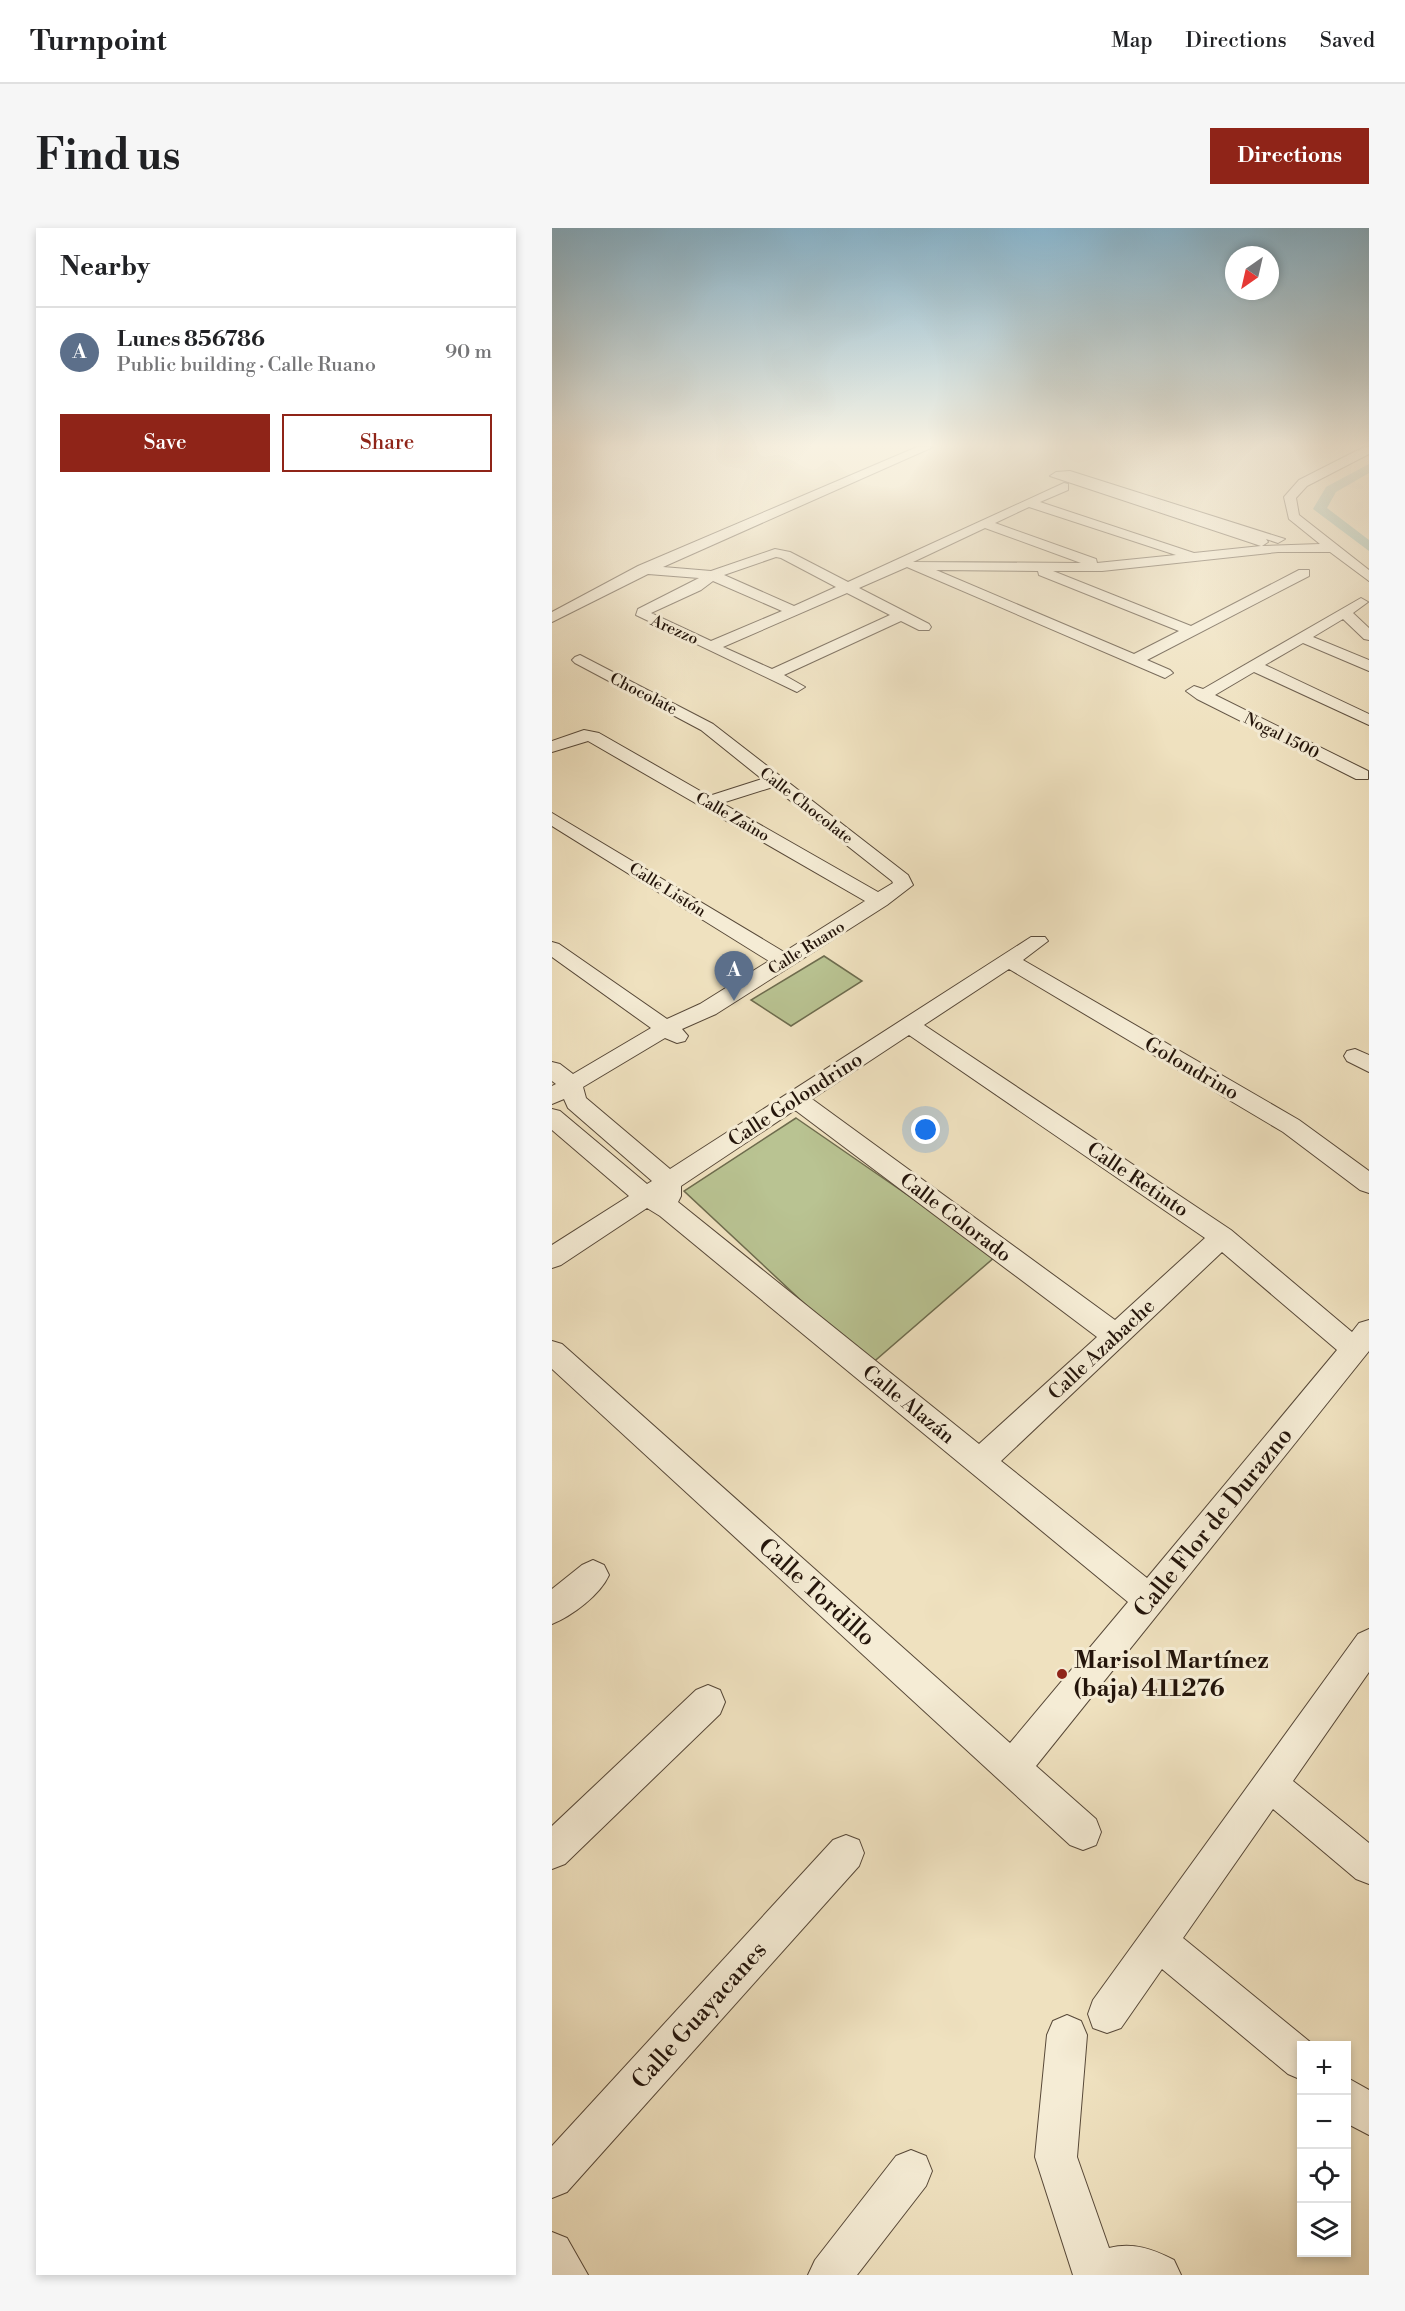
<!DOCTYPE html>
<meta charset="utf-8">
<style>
:root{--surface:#fff;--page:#f6f6f6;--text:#202124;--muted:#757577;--line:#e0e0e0;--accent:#8f2418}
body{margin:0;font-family:"Libre Bodoni",serif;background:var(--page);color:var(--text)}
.controls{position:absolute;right:18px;bottom:18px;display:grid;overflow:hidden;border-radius:0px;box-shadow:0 3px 9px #0003}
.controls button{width:54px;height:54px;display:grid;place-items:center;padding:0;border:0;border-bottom:2px solid var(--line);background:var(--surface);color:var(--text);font:30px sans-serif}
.compass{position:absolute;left:673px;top:18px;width:54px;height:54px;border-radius:50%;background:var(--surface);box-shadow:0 3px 9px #0003;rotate:214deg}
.you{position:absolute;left:374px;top:902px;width:21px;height:21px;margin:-15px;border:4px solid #fff;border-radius:50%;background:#1a73e8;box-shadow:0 0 0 9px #1a73e833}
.badge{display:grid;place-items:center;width:39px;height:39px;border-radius:50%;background:var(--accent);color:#fff;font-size:20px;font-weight:700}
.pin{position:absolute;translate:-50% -50px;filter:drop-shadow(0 2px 3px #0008)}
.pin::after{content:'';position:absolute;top:32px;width:21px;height:18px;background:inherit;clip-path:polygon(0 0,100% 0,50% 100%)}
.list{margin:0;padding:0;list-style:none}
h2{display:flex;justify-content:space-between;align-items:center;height:78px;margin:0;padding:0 24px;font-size:26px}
h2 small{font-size:20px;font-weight:400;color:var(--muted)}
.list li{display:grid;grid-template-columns:39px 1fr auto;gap:18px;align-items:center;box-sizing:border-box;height:90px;padding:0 24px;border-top:2px solid var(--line)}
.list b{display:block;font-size:22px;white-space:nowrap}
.list p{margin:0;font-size:20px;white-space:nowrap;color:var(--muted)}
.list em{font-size:20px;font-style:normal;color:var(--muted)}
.actions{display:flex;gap:12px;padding:18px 24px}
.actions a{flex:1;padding:14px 0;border:2px solid var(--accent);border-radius:0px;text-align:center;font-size:21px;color:var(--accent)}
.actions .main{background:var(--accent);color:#fff}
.icon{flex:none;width:33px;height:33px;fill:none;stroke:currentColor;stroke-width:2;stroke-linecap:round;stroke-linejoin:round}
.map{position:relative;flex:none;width:817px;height:2047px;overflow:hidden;border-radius:0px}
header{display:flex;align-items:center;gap:36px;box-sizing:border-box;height:84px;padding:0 30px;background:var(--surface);border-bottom:2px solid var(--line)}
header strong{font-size:28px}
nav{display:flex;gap:33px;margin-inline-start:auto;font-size:21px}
.intro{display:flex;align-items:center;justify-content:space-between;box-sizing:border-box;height:144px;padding:0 36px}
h1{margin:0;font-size:42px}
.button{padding:15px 27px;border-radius:0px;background:var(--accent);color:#fff;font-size:21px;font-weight:700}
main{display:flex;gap:36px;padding:0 36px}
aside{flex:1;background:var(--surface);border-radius:0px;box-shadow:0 3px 9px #0003}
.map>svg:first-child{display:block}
.green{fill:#b9c392;stroke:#6e6c4e;stroke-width:1.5}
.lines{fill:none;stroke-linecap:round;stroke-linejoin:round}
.canal{fill:#9abeb1;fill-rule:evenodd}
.minor-casing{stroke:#574838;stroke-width:2}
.minor{fill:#f5ecd5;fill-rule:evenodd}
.poi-dot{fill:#8f2418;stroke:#f5ecd5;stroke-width:2}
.labels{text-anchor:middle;stroke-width:6;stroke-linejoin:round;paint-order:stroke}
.far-street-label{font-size:16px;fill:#24150b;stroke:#f5ecd5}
.street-label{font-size:20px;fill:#24150b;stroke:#f5ecd5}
.near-street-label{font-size:24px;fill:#24150b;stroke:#f5ecd5}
.near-poi-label{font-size:24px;font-weight:bold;fill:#24150b;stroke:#f5ecd5;text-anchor:start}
</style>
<header>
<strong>Turnpoint</strong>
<nav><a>Map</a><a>Directions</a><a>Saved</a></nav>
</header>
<div class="intro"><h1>Find us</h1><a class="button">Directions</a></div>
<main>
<aside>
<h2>Nearby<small></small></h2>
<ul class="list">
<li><span class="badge" style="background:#5c6f8a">A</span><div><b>Lunes 856786</b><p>Public building · Calle Ruano</p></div><em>90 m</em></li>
</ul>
<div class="actions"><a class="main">Save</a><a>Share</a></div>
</aside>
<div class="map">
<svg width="817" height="2047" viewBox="0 0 817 2047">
<rect width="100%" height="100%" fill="#efe1bf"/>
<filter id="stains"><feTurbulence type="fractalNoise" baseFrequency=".00333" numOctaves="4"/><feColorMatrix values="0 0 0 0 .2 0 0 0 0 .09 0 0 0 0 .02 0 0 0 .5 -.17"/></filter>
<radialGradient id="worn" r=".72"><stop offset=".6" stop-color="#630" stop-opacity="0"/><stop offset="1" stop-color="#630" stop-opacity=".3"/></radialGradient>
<path class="green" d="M 272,728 L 310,753 L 239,798 L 199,772 Z
M 244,890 L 444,1028 L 318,1137 L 132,963 Z"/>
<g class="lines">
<path class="canal" d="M 817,236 L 817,245 L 784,264 L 775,280 L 817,312 L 817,323 L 761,281 L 774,259 Z"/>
<defs>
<path id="minor" d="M 365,219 L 381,219 L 111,339 L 159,343 L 223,321 L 238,324 L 296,354 L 512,255 L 516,256 L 516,262 L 488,274 L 642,325 L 709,318 L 498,248 L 504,244 L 518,243 L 733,311 L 726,315 L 714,311 L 716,314 L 710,318 L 768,316 L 737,291 L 732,269 L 747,252 L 812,219 L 817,219 L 817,226 L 755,258 L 744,270 L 747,287 L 817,342 L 817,353 L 778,324 L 726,324 L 550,343 L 501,343 L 639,398 L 747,342 L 757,342 L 757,348 L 595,432 L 618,442 L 621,445 L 613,450 L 355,339 L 307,360 L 377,396 L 379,399 L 377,402 L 367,402 L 349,393 L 232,447 L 253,459 L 245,464 L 84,387 L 86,381 L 147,350 L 96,346 L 0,394 L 0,384 L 86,338 ZM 477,279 L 624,327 L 545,335 L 544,331 L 443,295 ZM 433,300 L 529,335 L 361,334 ZM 224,329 L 229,330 L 284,359 L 242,378 L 172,347 ZM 384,342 L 486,343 L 487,347 L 627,403 L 582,426 ZM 161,353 L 230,383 L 159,413 L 99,385 L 149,362 ZM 295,365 L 338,387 L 220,441 L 171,419 Z
M 809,370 L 816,374 L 801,385 L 817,400 L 817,412 L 812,411 L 791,391 L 761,409 L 817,432 L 817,443 L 751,415 L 713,437 L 817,486 L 817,497 L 702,444 L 663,467 L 816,543 L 816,551 L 804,551 L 645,471 L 634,463 L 642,458 L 651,461 Z
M 28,427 L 161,496 L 356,647 L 361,657 L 335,677 L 164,786 L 130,801 L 136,808 L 133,813 L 125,815 L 113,810 L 31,859 L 34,870 L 118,941 L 479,709 L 493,709 L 496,713 L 471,732 L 747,892 L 817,943 L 817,965 L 808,962 L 731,904 L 457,741 L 372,797 L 679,1002 L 800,1104 L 807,1095 L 817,1092 L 817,1123 L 484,1538 L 544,1591 L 549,1604 L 544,1617 L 531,1622 L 518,1617 L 0,1141 L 0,1113 L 10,1116 L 458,1515 L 576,1374 L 108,988 L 95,980 L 9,1037 L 0,1040 L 0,1017 L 77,968 L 0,902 L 0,881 L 8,883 L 95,956 L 100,953 L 16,880 L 12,871 L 0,876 L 0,858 L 4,856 L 0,853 L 0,834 L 8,836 L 21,846 L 99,800 L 0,729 L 0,714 L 7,716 L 115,791 L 148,776 L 217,733 L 0,598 L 0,585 L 232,724 L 313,673 L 36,513 L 0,524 L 0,513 L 32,502 L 47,505 L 157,568 L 210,551 L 149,502 L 23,435 L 20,432 L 23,429 ZM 221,559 L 340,653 L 341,655 L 326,664 L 170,575 ZM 357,807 L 653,1010 L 563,1092 L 260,871 ZM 243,882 L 545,1109 L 427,1216 L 126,974 L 129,968 L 129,958 ZM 670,1024 L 785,1122 L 595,1350 L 449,1233 Z
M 803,821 L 817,827 L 817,844 L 795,833 L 792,828 L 795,823 Z
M 41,1332 L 52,1337 L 57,1347 C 48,1367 20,1388 0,1396 L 0,1361 L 30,1337 Z
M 817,1401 L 817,1444 L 741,1553 L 817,1615 L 817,1656 L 804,1651 L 721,1581 L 631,1710 L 763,1818 L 750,1818 L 750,1852 L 736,1846 L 610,1741 L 569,1800 L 555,1805 L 541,1800 L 536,1786 L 541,1772 L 806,1406 Z
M 156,1457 L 168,1462 L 173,1474 L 168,1486 L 13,1636 L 0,1641 L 0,1598 L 144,1462 Z
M 294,1607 L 307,1612 L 312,1625 L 307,1638 L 15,1964 L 0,1970 L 0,1918 L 281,1612 Z
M 515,1787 L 529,1793 L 535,1807 L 525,1929 L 557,2020 C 581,2014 601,2021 622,2032 L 629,2047 L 521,2047 L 483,1929 L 495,1807 L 501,1793 Z
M 794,1849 L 817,1862 L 817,1907 L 794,1895 Z
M 359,1922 L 374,1928 L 380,1943 L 374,1958 L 305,2047 L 256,2047 L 263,2032 L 344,1928 Z
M 0,2004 L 15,2010 L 36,2047 L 0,2047 Z"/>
</defs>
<use href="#minor" class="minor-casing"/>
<use href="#minor" class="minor"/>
</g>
<linearGradient id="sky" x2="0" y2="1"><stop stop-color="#89b8d2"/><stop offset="0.43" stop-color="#f8f2e2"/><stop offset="1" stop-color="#f8f2e2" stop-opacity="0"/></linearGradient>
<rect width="817" height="506" fill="url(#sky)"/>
<circle class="poi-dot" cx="510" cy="1446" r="6"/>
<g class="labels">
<g class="far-street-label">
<text transform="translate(123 401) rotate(24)" y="6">Arezzo</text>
<text transform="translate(92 465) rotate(27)" y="6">Chocolate</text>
<text transform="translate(730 507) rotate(27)" y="6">Nogal 1500</text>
<text transform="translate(255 577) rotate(38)" y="6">Calle Chocolate</text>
<text transform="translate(181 588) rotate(30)" y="6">Calle Zaino</text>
<text transform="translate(116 661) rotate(32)" y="6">Calle Listón</text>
<text transform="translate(254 719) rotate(-32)" y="6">Calle Ruano</text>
</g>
<g class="street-label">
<text transform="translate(640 840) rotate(30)" y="7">Golondrino</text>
<text transform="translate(243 871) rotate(-33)" y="7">Calle Golondrino</text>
<text transform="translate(586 951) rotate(34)" y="7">Calle Retinto</text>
<text transform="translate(404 989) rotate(37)" y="7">Calle Colorado</text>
<text transform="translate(549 1121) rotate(-43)" y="7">Calle Azabache</text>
<text transform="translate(357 1176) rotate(39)" y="7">Calle Alazán</text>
</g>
<g class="near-street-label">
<text transform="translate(661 1294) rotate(-51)" y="8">Calle Flor de Durazno</text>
<text transform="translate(265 1364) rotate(42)" y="8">Calle Tordillo</text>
<text transform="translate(147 1787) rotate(-48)" y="8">Calle Guayacanes</text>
</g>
<g class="near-poi-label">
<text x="522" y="1440">Marisol Martínez<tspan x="522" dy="28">(baja) 411276</tspan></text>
</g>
</g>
<rect width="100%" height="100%" filter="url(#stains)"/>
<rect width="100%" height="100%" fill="url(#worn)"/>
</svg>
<div class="controls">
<button>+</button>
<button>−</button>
<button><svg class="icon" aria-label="locate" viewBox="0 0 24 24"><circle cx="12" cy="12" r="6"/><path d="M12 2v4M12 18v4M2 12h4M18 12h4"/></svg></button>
<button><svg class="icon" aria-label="layers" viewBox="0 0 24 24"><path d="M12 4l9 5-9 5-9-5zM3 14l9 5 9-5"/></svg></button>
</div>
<svg class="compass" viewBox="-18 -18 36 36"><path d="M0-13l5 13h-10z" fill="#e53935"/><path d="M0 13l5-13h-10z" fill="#757577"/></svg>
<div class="you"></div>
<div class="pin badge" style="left:182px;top:773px;background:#5c6f8a">A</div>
</div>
</main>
